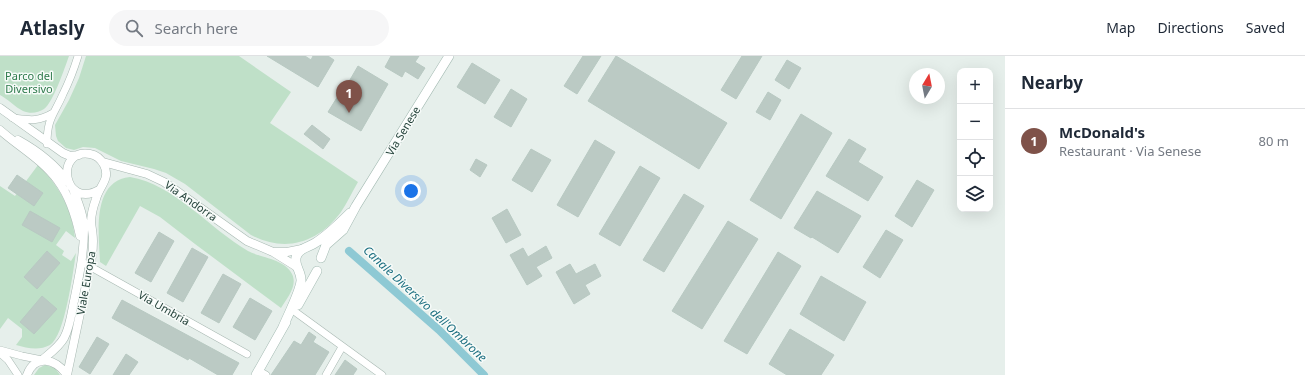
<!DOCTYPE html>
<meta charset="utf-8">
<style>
:root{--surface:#fff;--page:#f6f6f7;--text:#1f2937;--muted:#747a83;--line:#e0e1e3;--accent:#7f5249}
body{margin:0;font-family:"Noto Sans",sans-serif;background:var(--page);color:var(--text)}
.controls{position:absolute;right:12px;top:12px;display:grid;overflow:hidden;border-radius:8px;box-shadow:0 4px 16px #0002}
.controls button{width:36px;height:36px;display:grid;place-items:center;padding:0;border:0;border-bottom:1px solid var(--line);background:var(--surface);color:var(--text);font:20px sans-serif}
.compass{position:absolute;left:909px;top:12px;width:36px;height:36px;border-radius:50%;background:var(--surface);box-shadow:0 4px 16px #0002;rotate:10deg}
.you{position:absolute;left:411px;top:135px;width:14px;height:14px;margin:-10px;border:3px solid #fff;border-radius:50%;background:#1a73e8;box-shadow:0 0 0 6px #1a73e833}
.badge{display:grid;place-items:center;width:26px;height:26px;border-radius:50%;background:var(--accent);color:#fff;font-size:13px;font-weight:700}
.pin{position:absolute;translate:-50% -33px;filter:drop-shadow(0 1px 2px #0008)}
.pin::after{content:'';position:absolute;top:21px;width:14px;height:12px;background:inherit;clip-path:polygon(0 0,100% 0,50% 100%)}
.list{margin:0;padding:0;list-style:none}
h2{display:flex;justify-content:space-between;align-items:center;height:52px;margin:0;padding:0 16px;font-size:17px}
h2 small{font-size:13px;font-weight:400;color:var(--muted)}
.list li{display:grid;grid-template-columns:26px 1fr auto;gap:12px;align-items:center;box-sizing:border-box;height:64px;padding:0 16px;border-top:1px solid var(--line)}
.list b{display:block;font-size:15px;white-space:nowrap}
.list p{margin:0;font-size:13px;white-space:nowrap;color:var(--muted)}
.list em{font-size:13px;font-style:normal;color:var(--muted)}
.icon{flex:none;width:22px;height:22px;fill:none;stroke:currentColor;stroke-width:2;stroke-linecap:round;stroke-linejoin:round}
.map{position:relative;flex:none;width:1005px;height:319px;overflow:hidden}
header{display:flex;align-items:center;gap:24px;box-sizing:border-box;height:56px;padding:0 20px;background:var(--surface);border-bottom:1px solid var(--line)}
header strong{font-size:19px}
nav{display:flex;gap:22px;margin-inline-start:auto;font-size:14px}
.search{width:280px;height:36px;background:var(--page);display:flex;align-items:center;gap:10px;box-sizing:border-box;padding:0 14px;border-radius:22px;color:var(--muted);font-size:15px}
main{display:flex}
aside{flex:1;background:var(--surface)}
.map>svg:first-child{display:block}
.green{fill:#bfe0c8}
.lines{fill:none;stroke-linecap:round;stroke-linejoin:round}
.canal{stroke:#8ec9d4;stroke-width:8}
.building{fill:#bbcac4;stroke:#b8c9c2}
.minor-casing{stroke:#a8b8b2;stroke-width:8}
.tertiary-casing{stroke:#a8b8b2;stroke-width:9}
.secondary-casing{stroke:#a4bbb3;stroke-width:10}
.minor{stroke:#fff;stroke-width:7}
.tertiary{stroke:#fff;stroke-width:8}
.secondary{stroke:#fff;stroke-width:9}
.labels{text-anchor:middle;stroke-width:3;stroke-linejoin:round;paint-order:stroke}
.park-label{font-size:11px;fill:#2d7a4b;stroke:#f7fbf9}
.street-label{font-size:11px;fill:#24423a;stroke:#f7fbf9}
.water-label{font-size:12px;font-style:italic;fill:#1c6f80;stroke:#f7fbf9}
</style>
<header>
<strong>Atlasly</strong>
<div class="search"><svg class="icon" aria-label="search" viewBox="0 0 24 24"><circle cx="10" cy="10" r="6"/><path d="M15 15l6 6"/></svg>Search here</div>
<nav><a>Map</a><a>Directions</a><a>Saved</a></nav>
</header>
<main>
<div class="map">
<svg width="1005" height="319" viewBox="0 0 1005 319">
<rect width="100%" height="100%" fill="#e6efeb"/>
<path class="green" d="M 0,0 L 69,0 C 65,11 53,47 44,53 C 38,57 30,58 23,55 C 15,51 8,43 0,39 Z
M 86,0 L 239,0 L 291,36 L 270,67 L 358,126 C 352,136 347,147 341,156 C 318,187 285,197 251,179 L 185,128 L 166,117 L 154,113 L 121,105 L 95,92 L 83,91 L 74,94 L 66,92 L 58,85 L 56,80 L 55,69 L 69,44 L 79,22 Z
M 38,109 C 59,130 72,152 75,182 L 66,175 L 56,189 L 64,195 L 62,199 L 71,205 L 76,197 C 73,216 65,280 50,289 C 39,295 27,292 16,289 L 22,281 L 22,273 L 8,262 L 0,273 L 0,130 L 15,140 Z
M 130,121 C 174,128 210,173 248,195 C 261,202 285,203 292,218 C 298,230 287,242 281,252 L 195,188 L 160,161 L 140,150 L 106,210 L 100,206 C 99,179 91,125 130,121 Z
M 45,309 L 55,312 L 60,319 L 34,319 L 39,312 Z"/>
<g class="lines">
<path class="canal" d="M 349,195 L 439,274 L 484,319"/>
</g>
<path class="building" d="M 267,0 L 305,0 L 311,4 L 313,0 L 328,0 L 334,4 L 318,31 Z
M 391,0 L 419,0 L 415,6 L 425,12 L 418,23 L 405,15 L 402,21 L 385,11 Z
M 583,0 L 601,0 L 577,38 L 564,30 Z
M 616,0 L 727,67 L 699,113 L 588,45 Z
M 742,0 L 762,0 L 736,43 L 721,34 Z
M 787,4 L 801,12 L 789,33 L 775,24 Z
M 472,7 L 500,24 L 485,48 L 457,31 Z
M 358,10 L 388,28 L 361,75 L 328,56 L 338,40 L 340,41 Z
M 511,33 L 527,43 L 511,71 L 494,61 Z
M 768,36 L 781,44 L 770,64 L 756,56 Z
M 801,58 L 832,77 L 781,163 L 750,144 Z
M 312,69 L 330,83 L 323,93 L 304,78 Z
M 849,83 L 866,93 L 858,106 L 883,121 L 868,145 L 826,120 Z
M 595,84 L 615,96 L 578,161 L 557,149 Z
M 531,93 L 551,104 L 532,136 L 512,124 Z
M 476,103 L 487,109 L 480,121 L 470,114 Z
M 640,110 L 660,122 L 620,190 L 599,178 Z
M 17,119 L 43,137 L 34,150 L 8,132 Z
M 917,124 L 934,134 L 912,171 L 895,160 Z
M 817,135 L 861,160 L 838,197 L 812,181 L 811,182 L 794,172 Z
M 684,138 L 704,150 L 664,216 L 643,204 Z
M 507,153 L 521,179 L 506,187 L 492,162 Z
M 30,155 L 60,172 L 52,186 L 22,169 Z
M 728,165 L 758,183 L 702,273 L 672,255 Z
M 886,174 L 903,184 L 880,222 L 863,211 Z
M 159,176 L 174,185 L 151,226 L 135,217 Z
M 546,190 L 552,202 L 536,211 L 542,220 L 527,229 L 510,199 L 523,192 L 528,201 Z
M 192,192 L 208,201 L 183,246 L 167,237 Z
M 47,195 L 60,207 L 37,233 L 24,221 Z
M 778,196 L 801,210 L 747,298 L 724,285 Z
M 570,208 L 576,218 L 595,208 L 601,220 L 585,229 L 590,238 L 574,248 L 556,216 Z
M 223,218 L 241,228 L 219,267 L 201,257 Z
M 821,220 L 866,246 L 844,285 L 800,258 Z
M 42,240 L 57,253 L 34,278 L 20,266 Z
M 250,242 L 272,255 L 255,284 L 233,271 Z
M 122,244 L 239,307 L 232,319 L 218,319 L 189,302 L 188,304 L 112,262 Z
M 790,273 L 834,299 L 821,319 L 787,319 L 769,308 Z
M 309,276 L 316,281 L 313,286 L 329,296 L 315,319 L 271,319 L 294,285 L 301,289 Z
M 97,281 L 109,288 L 90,318 L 79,311 Z
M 126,298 L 138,306 L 129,319 L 113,319 Z
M 345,304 L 357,313 L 353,319 L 335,319 Z"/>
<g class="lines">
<defs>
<path id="minor" d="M 13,62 C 30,64 38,66 53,57
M 47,88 C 47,62 54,59 63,38 C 69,26 74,13 78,0
M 82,206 L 247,298
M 294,255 L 382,319
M 0,294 L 22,300 L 42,304
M 0,297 L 8,304 L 18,319
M 259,315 L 266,319
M 326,319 L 342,291"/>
<path id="tertiary" d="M 0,52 L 63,97 L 70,100 L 79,99
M 0,74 C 19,91 43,104 58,125 C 70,141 76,161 80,180
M 18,84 C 36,94 54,107 67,125
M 103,106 L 147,118 L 164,126 L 247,185 L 273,196 L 297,211
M 274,196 L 287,196 L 302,193
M 42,304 C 49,298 59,291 64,282 C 69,273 71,261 73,250 C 78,225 84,200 84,174 C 84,160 78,146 73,133
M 27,319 C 35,297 56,303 67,319
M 67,319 L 90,210 C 92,202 93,194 93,185 C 93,179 92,173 91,167 C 91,159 93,151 96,143 C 99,130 111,123 104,109 C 101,103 96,99 90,98 C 54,92 63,154 99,134"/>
<path id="secondary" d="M 321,202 L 326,189 L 343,174 L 356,150 L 449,0
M 298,249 L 317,215
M 283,271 C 288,259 300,236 301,225 C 302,215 292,208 297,199 C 300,192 309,191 315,187 C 328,179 339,168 350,157
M 256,319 L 286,266"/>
</defs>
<use href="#minor" class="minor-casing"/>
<use href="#tertiary" class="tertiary-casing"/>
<use href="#secondary" class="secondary-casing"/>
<use href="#minor" class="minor"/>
<use href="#tertiary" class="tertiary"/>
<use href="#secondary" class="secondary"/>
</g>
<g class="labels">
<g class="park-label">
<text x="29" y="24">Parco del<tspan x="29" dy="13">Diversivo</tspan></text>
</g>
<g class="street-label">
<text transform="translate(403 75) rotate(-59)" y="4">Via Senese</text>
<text transform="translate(191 145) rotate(35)" y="4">Via Andorra</text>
<text transform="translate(86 227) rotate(-80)" y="4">Viale Europa</text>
<text transform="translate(164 252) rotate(30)" y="4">Via Umbria</text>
</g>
<g class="water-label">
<text transform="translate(425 248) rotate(43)" y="4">Canale Diversivo dell'Ombrone</text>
</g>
</g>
</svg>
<div class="controls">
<button>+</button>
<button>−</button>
<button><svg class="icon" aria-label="locate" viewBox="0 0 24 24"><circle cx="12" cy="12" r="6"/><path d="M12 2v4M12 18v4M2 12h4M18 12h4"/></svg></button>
<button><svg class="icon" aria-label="layers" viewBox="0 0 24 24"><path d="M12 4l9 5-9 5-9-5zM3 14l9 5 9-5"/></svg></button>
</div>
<svg class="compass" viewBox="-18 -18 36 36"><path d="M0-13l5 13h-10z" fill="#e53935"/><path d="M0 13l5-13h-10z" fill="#747a83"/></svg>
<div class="you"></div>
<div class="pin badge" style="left:349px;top:57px">1</div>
</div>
<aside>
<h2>Nearby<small></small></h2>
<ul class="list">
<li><span class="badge">1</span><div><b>McDonald's</b><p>Restaurant · Via Senese</p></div><em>80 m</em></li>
</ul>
</aside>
</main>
